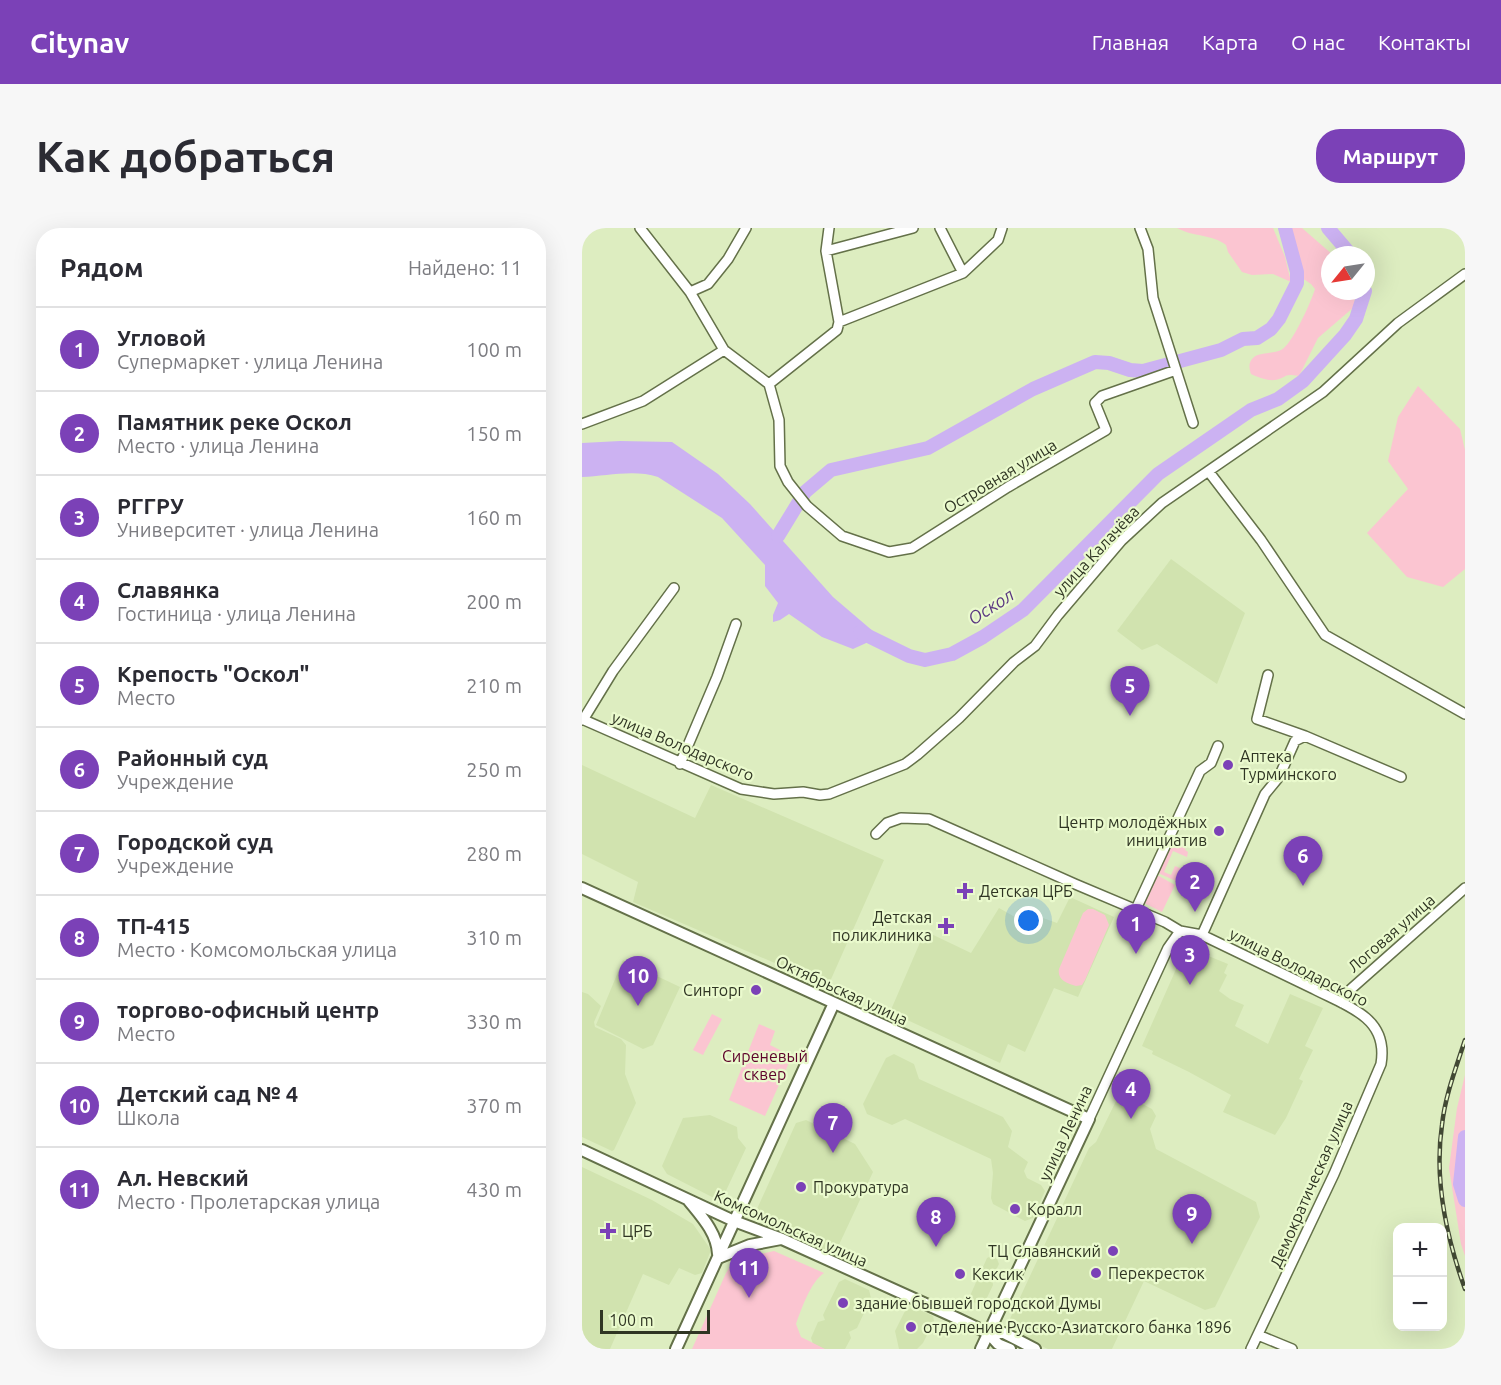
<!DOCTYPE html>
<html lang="ru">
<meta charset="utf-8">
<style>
:root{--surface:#fff;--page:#f7f7f7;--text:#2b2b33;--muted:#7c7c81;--line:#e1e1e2;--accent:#7b41b7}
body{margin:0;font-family:Ubuntu,sans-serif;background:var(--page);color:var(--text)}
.controls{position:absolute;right:18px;bottom:18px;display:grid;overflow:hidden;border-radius:12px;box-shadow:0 6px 24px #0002}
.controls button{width:54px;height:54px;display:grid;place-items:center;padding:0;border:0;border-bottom:2px solid var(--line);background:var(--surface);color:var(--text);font:30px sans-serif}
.compass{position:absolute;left:739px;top:18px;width:54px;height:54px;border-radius:50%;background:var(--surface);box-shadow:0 6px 24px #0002;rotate:240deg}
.scale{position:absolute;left:18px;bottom:15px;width:110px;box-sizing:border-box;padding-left:6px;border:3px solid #2f3523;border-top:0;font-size:16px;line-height:21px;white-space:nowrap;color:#2f3523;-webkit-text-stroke:4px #eafacd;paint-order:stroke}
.you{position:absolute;left:447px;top:693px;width:21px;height:21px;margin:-15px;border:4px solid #fff;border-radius:50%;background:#1a73e8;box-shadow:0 0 0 9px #1a73e833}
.badge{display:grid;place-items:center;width:39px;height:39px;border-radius:50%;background:var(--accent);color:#fff;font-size:20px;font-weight:700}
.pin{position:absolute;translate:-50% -50px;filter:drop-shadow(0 2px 3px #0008)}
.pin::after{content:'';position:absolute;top:32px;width:21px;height:18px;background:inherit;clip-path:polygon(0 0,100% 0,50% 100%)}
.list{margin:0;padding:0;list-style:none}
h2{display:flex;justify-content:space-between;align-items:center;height:78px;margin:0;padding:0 24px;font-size:26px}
h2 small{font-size:20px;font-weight:400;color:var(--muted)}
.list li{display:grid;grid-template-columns:39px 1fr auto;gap:18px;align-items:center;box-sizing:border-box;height:84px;padding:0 24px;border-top:2px solid var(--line)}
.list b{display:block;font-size:22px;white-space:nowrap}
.list p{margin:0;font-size:20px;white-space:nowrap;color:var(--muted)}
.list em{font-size:20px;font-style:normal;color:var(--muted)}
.map{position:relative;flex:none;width:883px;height:1121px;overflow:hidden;border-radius:24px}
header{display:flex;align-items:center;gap:36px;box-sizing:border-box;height:84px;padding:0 30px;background:var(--accent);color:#fff}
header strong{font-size:28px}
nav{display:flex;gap:33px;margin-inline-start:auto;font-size:21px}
.intro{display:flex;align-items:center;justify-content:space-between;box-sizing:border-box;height:144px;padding:0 36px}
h1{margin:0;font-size:42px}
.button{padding:15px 27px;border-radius:24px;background:var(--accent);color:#fff;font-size:21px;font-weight:700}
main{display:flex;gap:36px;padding:0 36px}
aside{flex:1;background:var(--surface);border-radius:24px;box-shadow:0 6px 24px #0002}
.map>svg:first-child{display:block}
.built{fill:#d1e3af}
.green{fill:#fbc5d1}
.water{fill:#ccb2f2}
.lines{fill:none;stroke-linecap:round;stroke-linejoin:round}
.river{stroke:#ccb2f2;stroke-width:14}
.minor-casing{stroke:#647149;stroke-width:12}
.major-casing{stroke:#647149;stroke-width:14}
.minor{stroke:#fff;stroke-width:9}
.major{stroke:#fff;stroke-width:10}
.rail-casing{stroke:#424934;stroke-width:4.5}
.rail{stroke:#eafacd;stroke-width:2;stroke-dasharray:7;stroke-linecap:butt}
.poi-dot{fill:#7b41b7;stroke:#eafacd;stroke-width:2}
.labels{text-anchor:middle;stroke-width:4.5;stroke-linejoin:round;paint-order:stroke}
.street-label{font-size:16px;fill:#2f3523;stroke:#eafacd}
.poi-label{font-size:16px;fill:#2f3523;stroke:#eafacd;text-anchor:start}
.park-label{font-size:16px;fill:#5e032b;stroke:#eafacd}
.water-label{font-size:18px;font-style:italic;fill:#593681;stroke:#eafacd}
</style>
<header>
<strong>Citynav</strong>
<nav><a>Главная</a><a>Карта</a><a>О нас</a><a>Контакты</a></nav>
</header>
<div class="intro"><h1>Как добраться</h1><a class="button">Маршрут</a></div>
<main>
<aside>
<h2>Рядом<small>Найдено: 11</small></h2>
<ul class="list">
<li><span class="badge">1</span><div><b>Угловой</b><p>Супермаркет · улица Ленина</p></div><em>100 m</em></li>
<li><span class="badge">2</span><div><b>Памятник реке Оскол</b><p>Место · улица Ленина</p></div><em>150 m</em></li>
<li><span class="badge">3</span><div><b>РГГРУ</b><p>Университет · улица Ленина</p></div><em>160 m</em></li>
<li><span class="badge">4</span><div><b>Славянка</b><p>Гостиница · улица Ленина</p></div><em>200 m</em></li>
<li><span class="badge">5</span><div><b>Крепость &quot;Оскол&quot;</b><p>Место</p></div><em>210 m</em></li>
<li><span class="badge">6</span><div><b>Районный суд</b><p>Учреждение</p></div><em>250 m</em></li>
<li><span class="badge">7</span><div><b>Городской суд</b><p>Учреждение</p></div><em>280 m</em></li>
<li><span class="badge">8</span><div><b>ТП-415</b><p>Место · Комсомольская улица</p></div><em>310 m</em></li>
<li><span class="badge">9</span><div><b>торгово-офисный центр</b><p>Место</p></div><em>330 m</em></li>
<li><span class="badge">10</span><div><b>Детский сад № 4</b><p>Школа</p></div><em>370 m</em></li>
<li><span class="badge">11</span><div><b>Ал. Невский</b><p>Место · Пролетарская улица</p></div><em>430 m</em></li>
</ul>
</aside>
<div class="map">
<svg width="883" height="1121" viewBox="0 0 883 1121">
<rect width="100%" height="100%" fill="#ddedc0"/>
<path class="built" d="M 589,331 L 663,385 L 635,456 L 575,416 L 560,422 L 535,403 Z
M 0,537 L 113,590 L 129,557 L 302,632 L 246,758 L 51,674 L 56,654 L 0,626 Z
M 488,669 L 532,689 L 496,769 L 472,760 L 443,824 L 426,816 L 418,835 L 308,784 L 343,703 L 389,725 L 417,680 L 433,689 L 436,681 L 475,695 Z
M 614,723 L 646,736 L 642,745 L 645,747 L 637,763 L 648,771 L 662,777 L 653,798 L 686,816 L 708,766 L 741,780 L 723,818 L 731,822 L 717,851 L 721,853 L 704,890 L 693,907 L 641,884 L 649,867 L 607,844 L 570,826 L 571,823 L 560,818 L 599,730 L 608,730 Z
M 41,732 L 98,759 L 71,817 L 61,821 L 14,797 Z
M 0,764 L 6,766 L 19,778 L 12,794 L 13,799 L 39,811 L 44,817 L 43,846 L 54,875 L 32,922 L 30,923 L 0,909 Z
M 312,826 L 332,836 L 337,851 L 421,889 L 430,903 L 426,919 L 446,934 L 442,943 L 445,950 L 459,957 L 463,963 L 451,990 L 443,993 L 411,976 L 409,970 L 411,945 L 409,931 L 323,891 L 310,897 L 285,886 L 281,876 L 304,830 Z
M 543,867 L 570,881 L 574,888 L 568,901 L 574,921 L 674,974 L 678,989 L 633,1079 L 623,1082 L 562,1053 L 530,1121 L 466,1121 L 428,1104 L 426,1095 L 477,986 L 483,982 L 481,976 L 507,920 L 514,914 L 535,871 Z
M 128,887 L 155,899 L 156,910 L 164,920 L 142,967 L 130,969 L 85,946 L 80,938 L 101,890 Z
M 224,892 L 273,916 L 291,944 L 255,1021 L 246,1025 L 182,993 L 175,981 L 214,895 Z
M 0,939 L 70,972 L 111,996 L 129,1022 L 120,1045 L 113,1047 L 97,1040 L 87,1057 L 61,1046 L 28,1121 L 0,1121 Z
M 409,1028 L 415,1031 L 417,1036 L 410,1050 L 411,1057 L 403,1074 L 398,1077 L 389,1073 L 387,1070 L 405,1030 Z
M 263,1051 L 287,1062 L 289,1070 L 275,1100 L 267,1104 L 269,1110 L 263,1121 L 235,1121 L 232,1119 L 229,1110 L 236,1094 L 243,1092 L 241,1087 L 257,1054 Z
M 331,1079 L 351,1088 L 352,1093 L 341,1115 L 335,1121 L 317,1121 L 313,1103 L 323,1083 Z"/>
<path class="green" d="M 595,0 L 691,0 L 703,29 L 709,54 L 691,46 L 670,47 L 660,44 L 646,24 L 644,17 C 630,6 611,9 595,0 Z
M 704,0 L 720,0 L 751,27 L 748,27 L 748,63 L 773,63 L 772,79 L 736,110 L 717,148 C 700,145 707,149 693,152 C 686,153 675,149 669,146 C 667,140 666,134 672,129 C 678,124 691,126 699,122 C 710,117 729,74 733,61 L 729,56 L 720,50 L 714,25 Z
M 836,158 L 878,201 L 883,222 L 883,341 L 861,359 L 825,349 L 785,305 L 826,261 L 806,233 L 816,189 Z
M 590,606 L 606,614 L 603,622 L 606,624 L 605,629 L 591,623 L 582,644 L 589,647 L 593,638 L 600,641 L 594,653 L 574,644 Z
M 575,647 L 593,657 L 580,684 L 562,675 Z
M 506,681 L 511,681 L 523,687 L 527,697 L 503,752 L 500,757 L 494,758 C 485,755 475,752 477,741 L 501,685 Z
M 130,786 L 140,791 L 121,827 L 111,822 Z
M 177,796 L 193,803 L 188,817 L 210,828 L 183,888 L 147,872 Z
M 883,847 L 883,1028 L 879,1016 L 867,940 L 875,880 Z
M 192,1023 L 242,1045 C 229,1053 219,1082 214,1096 L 219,1109 L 243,1121 L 110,1121 L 144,1045 L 152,1032 Z"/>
<path class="water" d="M 38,213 L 90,214 L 136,246 L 168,276 L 251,369 L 292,404 L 293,411 L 271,421 L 240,409 L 207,386 L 198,392 L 191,394 L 191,387 L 196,375 L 183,358 L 183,337 L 140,290 L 76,249 C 53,241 24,248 0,249 L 0,215 Z"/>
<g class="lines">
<path class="river" d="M 746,0 L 769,27
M 196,308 L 223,264 L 249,242 L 346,220 L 451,161 L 513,134 L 527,135 L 548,142 L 561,143 L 639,122 L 661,111 L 675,110 L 689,101 L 697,91 L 715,55 L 715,44 L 703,0
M 278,404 L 327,428 L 343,432 L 370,426 L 401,409 L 441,382 L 576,246 L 669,182 L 696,171 L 721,153 L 763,107 L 774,91 L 783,63
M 883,909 L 878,956 L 883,972"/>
<defs>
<path id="minor" d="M 58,0 L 108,64 L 142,122 L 187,156 L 197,192 L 198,238 L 206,254 L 225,278 L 260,308 L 307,324 L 330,320 L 426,259 L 524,202 L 513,175 L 520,168 L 594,142
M 247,0 L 244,23 L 257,94
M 358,0 L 381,45
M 558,0 L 566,21 L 571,70 L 611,195
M 244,23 L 331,0
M 108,64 L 126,56 L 146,31 L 164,0
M 187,156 L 255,102 L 257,94 L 381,45 L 416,12 L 420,0
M 0,196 L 61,173 L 142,122
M 627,244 L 679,312 L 743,407 L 883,486
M 686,447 L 675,491 L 723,508 L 819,549
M 0,491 L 159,561 L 192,566 L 221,564 L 238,567 L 247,566 L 323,536 L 335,527 L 377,490 L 432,434 L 453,418 L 476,387 L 539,313 L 580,275 L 741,164 L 816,95 L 883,46
M 1,492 L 31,443 L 92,360
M 98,536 L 135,449 L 154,396
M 294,606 L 305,595 L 319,590 L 347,591 L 493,656 L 583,694 L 598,703 L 620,707 C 657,725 694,743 732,761 C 749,770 769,777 784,790 C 798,802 802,818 799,836 L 752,946 L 669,1121
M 554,681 L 618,543 L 629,535 L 636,518
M 620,707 L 683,566 L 697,549 L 713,513 L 723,508
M 760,775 L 769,761 L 883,660
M 507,891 L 586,720 L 598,703
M 676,1107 L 710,1121"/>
<path id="major" d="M 0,660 L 507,891 L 399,1121
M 0,922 L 152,993 L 200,1011 L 368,1087 L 406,1105 L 416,1116 L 428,1121
M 107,973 C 120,989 135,1005 136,1026
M 136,1030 L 168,1017 L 199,1011
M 406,1105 L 422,1105 L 453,1121
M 94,1121 L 252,775"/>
</defs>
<use href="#minor" class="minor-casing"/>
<use href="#major" class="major-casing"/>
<use href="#minor" class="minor"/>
<use href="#major" class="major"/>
<defs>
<path id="rail" d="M 883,812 C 874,840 863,868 860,897 C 852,951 865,1011 883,1061"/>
</defs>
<use href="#rail" class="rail-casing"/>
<use href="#rail" class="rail"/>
</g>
<g class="poi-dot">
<circle cx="646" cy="537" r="6"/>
<circle cx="637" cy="603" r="6"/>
<path d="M380 654h6v6h6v6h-6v6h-6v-6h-6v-6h6z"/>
<path d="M361 689h6v6h6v6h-6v6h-6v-6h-6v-6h6z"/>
<circle cx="174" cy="762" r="6"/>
<circle cx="219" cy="959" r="6"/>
<circle cx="433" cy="981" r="6"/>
<path d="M23 994h6v6h6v6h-6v6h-6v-6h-6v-6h6z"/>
<circle cx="531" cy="1023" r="6"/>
<circle cx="514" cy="1045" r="6"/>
<circle cx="378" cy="1046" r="6"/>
<circle cx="261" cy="1075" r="6"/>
<circle cx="329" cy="1099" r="6"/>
</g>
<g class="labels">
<g class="street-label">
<text transform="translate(418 248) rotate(-31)" y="6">Островная улица</text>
<text transform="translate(514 323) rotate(-47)" y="6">улица Калачёва</text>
<text transform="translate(101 518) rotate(23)" y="6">улица Володарского</text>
<text transform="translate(809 705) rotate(-41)" y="6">Логовая улица</text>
<text transform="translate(717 739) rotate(27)" y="6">улица Володарского</text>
<text transform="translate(260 762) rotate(25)" y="6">Октябрьская улица</text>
<text transform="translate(483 905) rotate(-65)" y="6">улица Ленина</text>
<text transform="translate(729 956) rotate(-66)" y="6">Демократическая улица</text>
<text transform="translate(209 1000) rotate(24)" y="6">Комсомольская улица</text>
</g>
<g class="poi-label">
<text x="658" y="534">Аптека<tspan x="658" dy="18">Турминского</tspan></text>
<text x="625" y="600" text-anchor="end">Центр молодёжных<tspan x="625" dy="18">инициатив</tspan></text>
<text x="397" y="669">Детская ЦРБ</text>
<text x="350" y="695" text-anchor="end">Детская<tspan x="350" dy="18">поликлиника</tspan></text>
<text x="162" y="768" text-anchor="end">Синторг</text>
<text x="231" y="965">Прокуратура</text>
<text x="445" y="987">Коралл</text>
<text x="40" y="1009">ЦРБ</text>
<text x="519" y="1029" text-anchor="end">ТЦ Славянский</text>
<text x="526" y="1051">Перекресток</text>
<text x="390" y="1052">Кексик</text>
<text x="273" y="1081">здание бывшей городской Думы</text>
<text x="341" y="1105">отделение Русско-Азиатского банка 1896</text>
</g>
<g class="park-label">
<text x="183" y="834">Сиреневый<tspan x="183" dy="18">сквер</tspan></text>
</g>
<g class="water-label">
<text transform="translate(409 379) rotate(-33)" y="6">Оскол</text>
</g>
</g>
</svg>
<div class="controls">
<button>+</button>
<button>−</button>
</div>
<svg class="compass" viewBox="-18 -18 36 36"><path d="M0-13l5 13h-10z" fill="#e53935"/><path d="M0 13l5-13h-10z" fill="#7c7c81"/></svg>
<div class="scale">100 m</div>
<div class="you"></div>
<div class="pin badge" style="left:554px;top:726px">1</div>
<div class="pin badge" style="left:613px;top:684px">2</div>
<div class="pin badge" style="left:608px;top:757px">3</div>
<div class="pin badge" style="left:549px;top:891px">4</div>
<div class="pin badge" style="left:548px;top:488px">5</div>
<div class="pin badge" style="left:721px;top:658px">6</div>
<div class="pin badge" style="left:251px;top:925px">7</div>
<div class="pin badge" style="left:354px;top:1019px">8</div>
<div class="pin badge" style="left:610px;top:1016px">9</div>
<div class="pin badge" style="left:56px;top:778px">10</div>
<div class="pin badge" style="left:167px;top:1070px">11</div>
</div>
</main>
